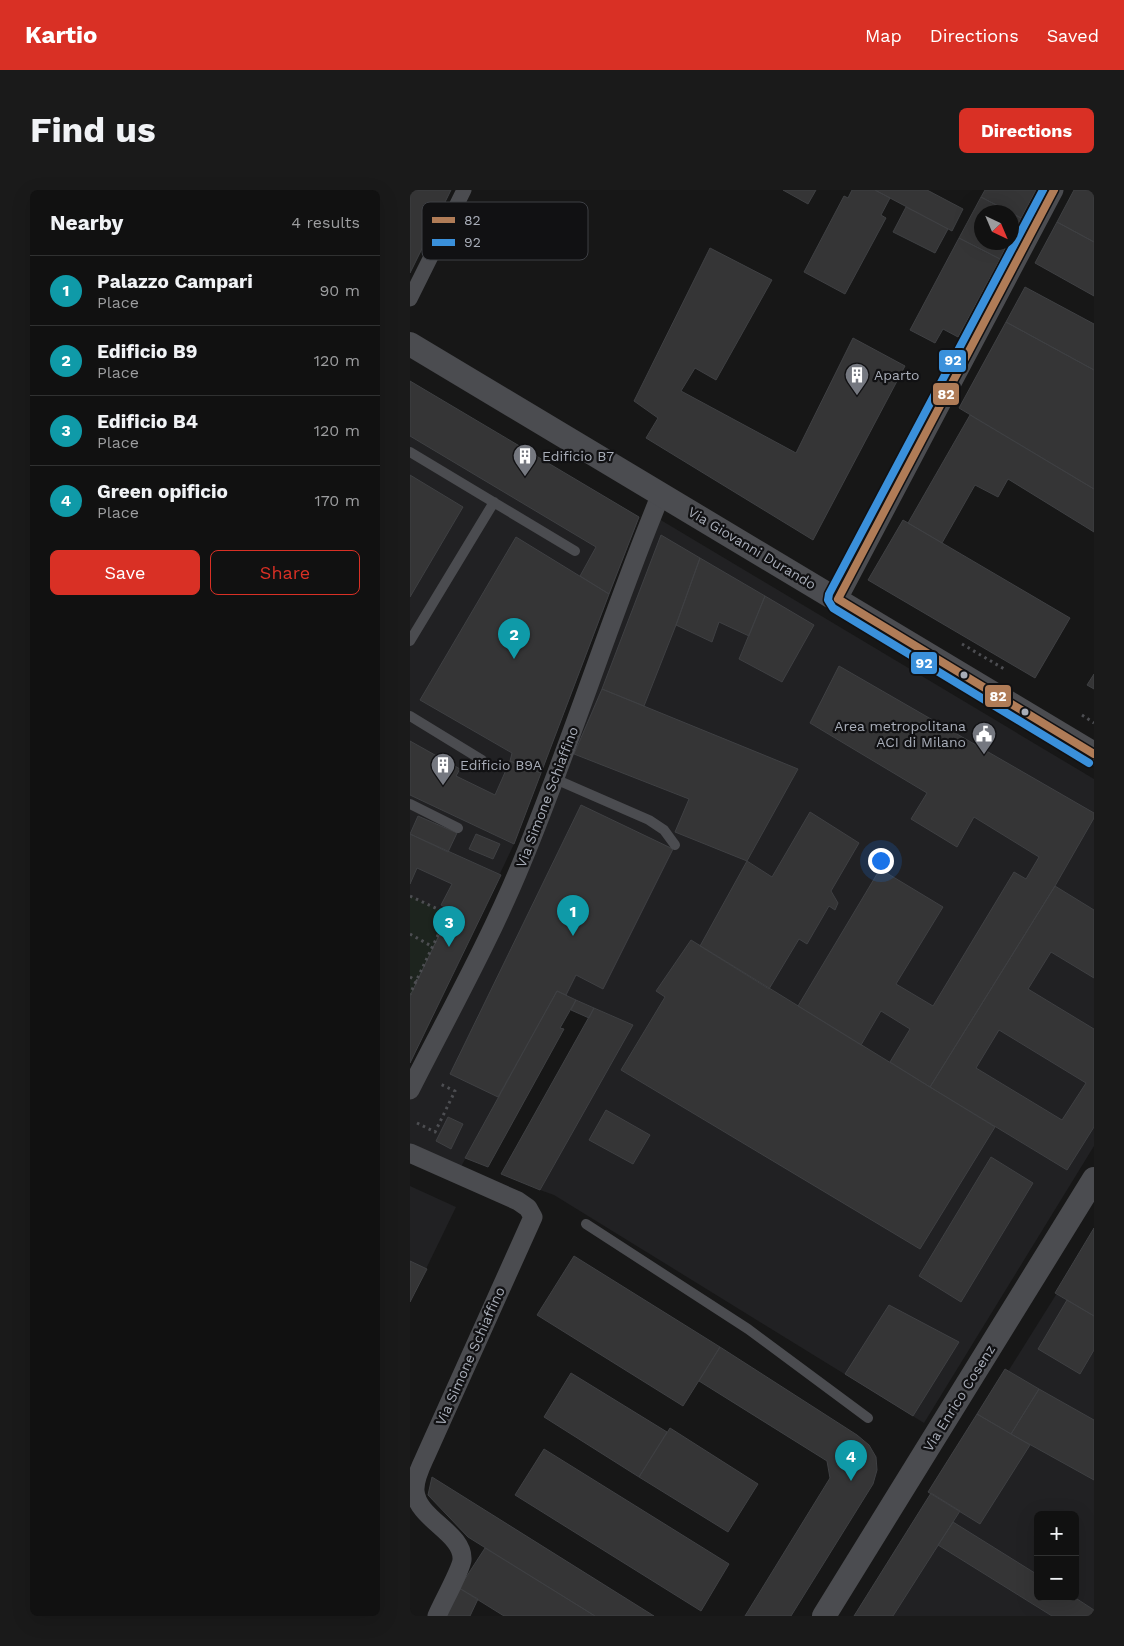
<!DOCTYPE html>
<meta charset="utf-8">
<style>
:root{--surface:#111;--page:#1a1a1a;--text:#f1f3f6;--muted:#9c9d9f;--line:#303131;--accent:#d93025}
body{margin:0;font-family:"Work Sans",sans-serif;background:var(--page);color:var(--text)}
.controls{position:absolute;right:15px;bottom:15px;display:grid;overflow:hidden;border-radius:8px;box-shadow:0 5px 20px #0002}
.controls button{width:45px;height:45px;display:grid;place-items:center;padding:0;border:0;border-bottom:1px solid var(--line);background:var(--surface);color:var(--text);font:25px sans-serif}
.compass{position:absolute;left:564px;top:15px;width:45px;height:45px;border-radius:50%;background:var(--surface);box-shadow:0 5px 20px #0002;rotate:136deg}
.you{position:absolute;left:470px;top:670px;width:18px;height:18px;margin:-12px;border:4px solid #fff;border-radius:50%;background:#1a73e8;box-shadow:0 0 0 8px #1a73e833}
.badge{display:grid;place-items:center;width:32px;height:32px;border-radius:50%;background:var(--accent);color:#fff;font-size:16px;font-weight:700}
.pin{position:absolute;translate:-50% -41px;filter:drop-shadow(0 1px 2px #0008)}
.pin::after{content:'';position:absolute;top:26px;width:18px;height:15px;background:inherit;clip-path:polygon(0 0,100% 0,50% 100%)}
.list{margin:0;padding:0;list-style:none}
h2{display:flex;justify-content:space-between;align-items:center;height:65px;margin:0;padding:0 20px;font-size:21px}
h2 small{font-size:16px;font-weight:400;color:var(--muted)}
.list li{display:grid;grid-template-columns:32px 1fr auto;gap:15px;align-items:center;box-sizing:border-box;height:70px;padding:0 20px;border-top:1px solid var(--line)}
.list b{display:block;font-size:19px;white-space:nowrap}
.list p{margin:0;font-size:16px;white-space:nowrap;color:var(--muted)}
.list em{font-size:16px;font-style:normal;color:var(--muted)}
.actions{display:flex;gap:10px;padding:15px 20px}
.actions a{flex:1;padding:11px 0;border:1px solid var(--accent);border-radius:8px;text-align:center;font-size:18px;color:var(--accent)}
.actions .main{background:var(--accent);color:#fff}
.map{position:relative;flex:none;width:684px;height:1426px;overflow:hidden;border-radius:8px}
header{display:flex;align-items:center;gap:30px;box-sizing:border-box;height:70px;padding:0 25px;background:var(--accent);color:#fff}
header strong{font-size:24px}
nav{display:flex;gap:28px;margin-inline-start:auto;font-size:18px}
.intro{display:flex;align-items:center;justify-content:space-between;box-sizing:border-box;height:120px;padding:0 30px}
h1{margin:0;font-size:35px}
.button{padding:12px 22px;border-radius:8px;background:var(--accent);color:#fff;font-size:18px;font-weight:700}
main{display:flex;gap:30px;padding:0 30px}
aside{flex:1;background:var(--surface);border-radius:8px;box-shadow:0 5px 20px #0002}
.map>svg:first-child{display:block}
.built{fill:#212123;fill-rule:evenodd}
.green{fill:#1d241e}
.building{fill:#353536;stroke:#3f4043;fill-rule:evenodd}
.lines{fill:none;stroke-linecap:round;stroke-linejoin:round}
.path{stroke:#4d4e52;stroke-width:3;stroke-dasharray:2.5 4;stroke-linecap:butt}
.service{stroke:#4b4c50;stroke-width:10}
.pedestrian{stroke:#4b4c50;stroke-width:15}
.minor{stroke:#4b4c50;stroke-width:19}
.tertiary{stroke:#4b4c50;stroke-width:24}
.bus-1-casing{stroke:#111113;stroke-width:11}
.bus-2-casing{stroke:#111113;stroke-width:11}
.bus-1{stroke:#b07c57;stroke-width:8}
.bus-2{stroke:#3a90db;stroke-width:8}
.bus-dot{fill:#a8adb8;stroke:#111113;stroke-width:2}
.labels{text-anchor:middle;stroke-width:4.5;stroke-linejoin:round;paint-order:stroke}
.poi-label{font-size:14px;fill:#a8adb8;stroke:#111113;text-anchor:start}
.street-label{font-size:14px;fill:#a8adb8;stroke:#111113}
.key{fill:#111113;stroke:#3e4045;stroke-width:1}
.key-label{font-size:14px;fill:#a8adb8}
.line-badge{stroke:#111113;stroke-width:2}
.badge-label{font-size:14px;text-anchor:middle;font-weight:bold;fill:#fff}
</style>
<header>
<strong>Kartio</strong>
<nav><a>Map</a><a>Directions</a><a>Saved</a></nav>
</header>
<div class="intro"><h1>Find us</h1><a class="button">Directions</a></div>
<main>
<aside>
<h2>Nearby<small>4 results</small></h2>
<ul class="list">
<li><span class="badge" style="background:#0f9aa8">1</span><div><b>Palazzo Campari</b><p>Place</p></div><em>90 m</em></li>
<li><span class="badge" style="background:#0f9aa8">2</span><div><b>Edificio B9</b><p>Place</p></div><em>120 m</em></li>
<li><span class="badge" style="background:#0f9aa8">3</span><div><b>Edificio B4</b><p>Place</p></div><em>120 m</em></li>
<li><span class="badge" style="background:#0f9aa8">4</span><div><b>Green opificio</b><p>Place</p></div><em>170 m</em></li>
</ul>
<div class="actions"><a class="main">Save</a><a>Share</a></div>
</aside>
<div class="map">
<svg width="684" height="1426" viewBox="0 0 684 1426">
<rect width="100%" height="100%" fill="#171717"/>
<path class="built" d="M 0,191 L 229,327 L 104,654 L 0,873 Z
M 244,326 L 684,589 L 684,956 L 514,1233 L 144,1005 L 130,1000 L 222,835 L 147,801 L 47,984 L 0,963 L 0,900 L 61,782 Z
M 0,996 L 46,1017 L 0,1112 Z
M 684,1044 L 684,1426 L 445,1426 ZM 628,1325 L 665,1325 L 665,1407 L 628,1407 Z"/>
<path class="green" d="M 0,706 L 40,725 L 0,808 Z"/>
<path class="building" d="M 0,0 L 41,0 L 0,83 Z
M 373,0 L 406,0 L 398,14 Z
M 442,0 L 465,0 L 480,8 L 471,25 L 476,28 L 435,104 L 394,82 L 434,6 L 438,8 Z
M 465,0 L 517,0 L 553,19 L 542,41 Z
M 575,0 L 626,0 L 611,28 L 571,7 Z
M 664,0 L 684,0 L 684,52 L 647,32 Z
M 571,7 L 611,28 L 602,46 L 602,22 L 572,22 L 572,52 L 598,52 L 590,69 L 549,48 Z
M 496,17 L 538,39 L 525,63 L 483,42 Z
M 647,32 L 684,52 L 684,106 L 625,73 Z
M 549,48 L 590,69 L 548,147 L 533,139 L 525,153 L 500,140 Z
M 300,58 L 362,90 L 306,190 L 285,178 L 271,201 L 386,263 L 443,148 L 495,176 L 403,350 L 236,248 L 248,228 L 224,211 Z
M 615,97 L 684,134 L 684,180 L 596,132 Z
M 596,132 L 684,180 L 684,299 L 549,218 Z
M 0,191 L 229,327 L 199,404 L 170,386 L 186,357 L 0,246 Z
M 560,225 L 684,299 L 684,342 L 598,289 L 588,307 L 565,295 L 532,353 L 498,333 Z
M 0,285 L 53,317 L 0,407 Z
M 493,330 L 660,428 L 625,488 L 458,390 Z
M 251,345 L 290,368 L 266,435 L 234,516 L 192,499 Z
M 106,347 L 199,404 L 131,583 L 100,571 L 102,563 L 10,510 Z
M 290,368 L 355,406 L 339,446 L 309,432 L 302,452 L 266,435 Z
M 355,406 L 404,435 L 372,492 L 329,469 Z
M 429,476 L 684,623 L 684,628 L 645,696 L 520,897 L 480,872 L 500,839 L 471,821 L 451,855 L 388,816 L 470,679 L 533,717 L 486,794 L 523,816 L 604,682 L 616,689 L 629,667 L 564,627 L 547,657 L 501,629 L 517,603 L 400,533 Z
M 684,484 L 684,499 L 677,495 Z
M 192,499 L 388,579 L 337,671 L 265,642 L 279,609 L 164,564 Z
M 0,551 L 50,579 L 46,586 L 85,605 L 100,571 L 131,583 L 104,654 L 0,605 Z
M 171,615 L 263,659 L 193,799 L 166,785 L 156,805 L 147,801 L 88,907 L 40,884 Z
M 400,622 L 449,653 L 421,701 L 428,713 L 425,720 L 419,716 L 397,754 L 389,749 L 359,799 L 290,756 L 337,671 L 362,687 Z
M 8,626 L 47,643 L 38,662 L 0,644 Z
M 0,644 L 91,685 L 0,873 L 0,806 L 41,720 L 31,715 L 42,694 L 7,678 L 0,694 Z
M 66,644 L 90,654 L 83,669 L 59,659 Z
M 645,696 L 684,720 L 684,788 L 641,762 L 618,799 L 684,839 L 684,937 L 657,980 L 520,897 ZM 589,840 L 676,893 L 652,930 L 566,878 Z
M 281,750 L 585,937 L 510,1059 L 211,880 L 255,807 L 246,801 Z
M 147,801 L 166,810 L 150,838 L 154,839 L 78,977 L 55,968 Z
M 166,810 L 184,818 L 179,828 L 161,820 Z
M 184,818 L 223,835 L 130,1000 L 91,984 Z
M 196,920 L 240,945 L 223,974 L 179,950 Z
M 38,927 L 53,934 L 41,959 L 26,951 Z
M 581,967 L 623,993 L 551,1112 L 509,1086 Z
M 684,1038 L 684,1126 L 645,1103 Z
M 164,1066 L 310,1157 L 273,1216 L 127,1125 Z
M 0,1071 L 17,1079 L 0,1112 Z
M 657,1110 L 684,1126 L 684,1160 L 670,1184 L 628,1159 Z
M 479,1115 L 549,1152 L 503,1226 L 435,1184 Z
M 310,1157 L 447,1245 L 459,1255 L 466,1267 L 467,1280 L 463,1294 L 381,1426 L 335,1426 L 420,1288 L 417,1271 L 289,1191 Z
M 595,1179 L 629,1199 L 601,1244 L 567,1224 Z
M 161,1183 L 257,1242 L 229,1287 L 134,1227 Z
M 629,1199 L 684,1230 L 684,1290 L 601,1244 Z
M 567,1224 L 620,1255 L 570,1334 L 518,1302 Z
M 260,1238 L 348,1294 L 318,1342 L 229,1287 Z
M 134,1259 L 319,1374 L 291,1421 L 105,1305 Z
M 22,1287 L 244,1426 L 185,1426 L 66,1352 L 58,1347 L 18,1305 Z
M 521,1303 L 550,1321 L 483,1426 L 444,1426 Z
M 543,1332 L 628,1385 L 628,1407 L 664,1407 L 684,1420 L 684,1426 L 642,1426 L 528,1355 Z
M 75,1358 L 185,1426 L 94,1426 L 49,1398 Z
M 49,1398 L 68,1409 L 60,1426 L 36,1426 Z"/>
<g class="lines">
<path class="path" d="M 552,454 L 596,480
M 672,525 L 684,533
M 0,706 L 38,724 L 0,804
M 0,744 L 23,757
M 0,787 L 7,791
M 7,933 L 25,942 L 45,901 L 28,893"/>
<path class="service" d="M 0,262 L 165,361
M 0,451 L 84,312
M 0,526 L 72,570
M 145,589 L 239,630 L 254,640 L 265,655
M 0,614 L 48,638
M 176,1034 L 338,1139 L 458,1228"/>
<path class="pedestrian" d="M 0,109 L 54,0"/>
<path class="minor" d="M 428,409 L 644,0
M 0,900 C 38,825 80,750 112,672 C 162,551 201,425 251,304
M 0,963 L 108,1011 L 118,1018 L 123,1027 L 16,1265 C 11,1276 4,1289 5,1301 C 7,1329 54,1343 52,1370 C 51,1380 32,1414 27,1426"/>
<path class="tertiary" d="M 0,154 L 684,564
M 414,1426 L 684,989"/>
<defs>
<path id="bus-1" d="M 428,409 L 644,0
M 428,409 L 684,564"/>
<path id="bus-2" d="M 633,0 L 419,404 L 418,410 L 423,418 L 679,573"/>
</defs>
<use href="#bus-1" class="bus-1-casing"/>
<use href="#bus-2" class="bus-2-casing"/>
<use href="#bus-1" class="bus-1"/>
<use href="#bus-2" class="bus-2"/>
</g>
<defs>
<symbol id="building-pin" viewBox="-11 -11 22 30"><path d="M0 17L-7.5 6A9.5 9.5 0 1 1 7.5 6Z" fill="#757880" stroke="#111113"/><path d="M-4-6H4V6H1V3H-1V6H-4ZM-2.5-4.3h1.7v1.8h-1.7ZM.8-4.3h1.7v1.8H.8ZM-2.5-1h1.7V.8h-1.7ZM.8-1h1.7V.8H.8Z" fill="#fff"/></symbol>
<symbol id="civic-pin" viewBox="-11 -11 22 30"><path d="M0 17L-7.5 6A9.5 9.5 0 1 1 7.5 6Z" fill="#757880" stroke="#111113"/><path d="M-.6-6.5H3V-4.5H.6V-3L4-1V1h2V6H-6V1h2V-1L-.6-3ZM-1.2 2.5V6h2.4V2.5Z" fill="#fff"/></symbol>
</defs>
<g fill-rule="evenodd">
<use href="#building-pin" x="433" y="171" width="28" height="38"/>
<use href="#building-pin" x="101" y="252" width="28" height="38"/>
<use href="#civic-pin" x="560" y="530" width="28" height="38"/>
<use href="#building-pin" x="19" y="561" width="28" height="38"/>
</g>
<g class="bus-dot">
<circle cx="554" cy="485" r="4.5"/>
<circle cx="615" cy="522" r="4.5"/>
</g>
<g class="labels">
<g class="poi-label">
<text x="464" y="190">Aparto</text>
<text x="132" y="271">Edificio B7</text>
<text x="556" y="541" text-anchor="end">Area metropolitana<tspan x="556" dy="16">ACI di Milano</tspan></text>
<text x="50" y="580">Edificio B9A</text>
</g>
<g class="street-label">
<text transform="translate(342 358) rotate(31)" y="5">Via Giovanni Durando</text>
<text transform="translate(137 607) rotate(-69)" y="5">Via Simone Schiaffino</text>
<text transform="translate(60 1166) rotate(-66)" y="5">Via Simone Schiaffino</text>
<text transform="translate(549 1208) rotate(-58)" y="5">Via Enrico Cosenz</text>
</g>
</g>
<rect x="12" y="12" width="166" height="58" rx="8" class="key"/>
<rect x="22" y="27" width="23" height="6" fill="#b07c57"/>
<rect x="22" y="49" width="23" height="7" fill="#3a90db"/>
<g class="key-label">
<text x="54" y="35">82</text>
<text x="54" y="57">92</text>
</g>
<g class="line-badge">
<rect x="528" y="159" width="29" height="24" rx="5" fill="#3a90db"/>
<rect x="522" y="192" width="28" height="24" rx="5" fill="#b07c57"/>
<rect x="500" y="461" width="28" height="24" rx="5" fill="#3a90db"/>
<rect x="574" y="494" width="28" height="24" rx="5" fill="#b07c57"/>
</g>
<g class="badge-label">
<text x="543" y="175">92</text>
<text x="536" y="209">82</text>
<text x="514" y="478">92</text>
<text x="588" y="511">82</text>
</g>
</svg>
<div class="controls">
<button>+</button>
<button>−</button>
</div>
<svg class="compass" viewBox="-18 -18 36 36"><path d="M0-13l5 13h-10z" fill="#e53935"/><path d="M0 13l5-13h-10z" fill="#9c9d9f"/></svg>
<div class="you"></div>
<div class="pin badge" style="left:163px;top:746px;background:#0f9aa8">1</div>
<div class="pin badge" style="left:104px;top:469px;background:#0f9aa8">2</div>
<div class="pin badge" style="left:39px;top:757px;background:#0f9aa8">3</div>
<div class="pin badge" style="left:441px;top:1291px;background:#0f9aa8">4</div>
</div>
</main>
